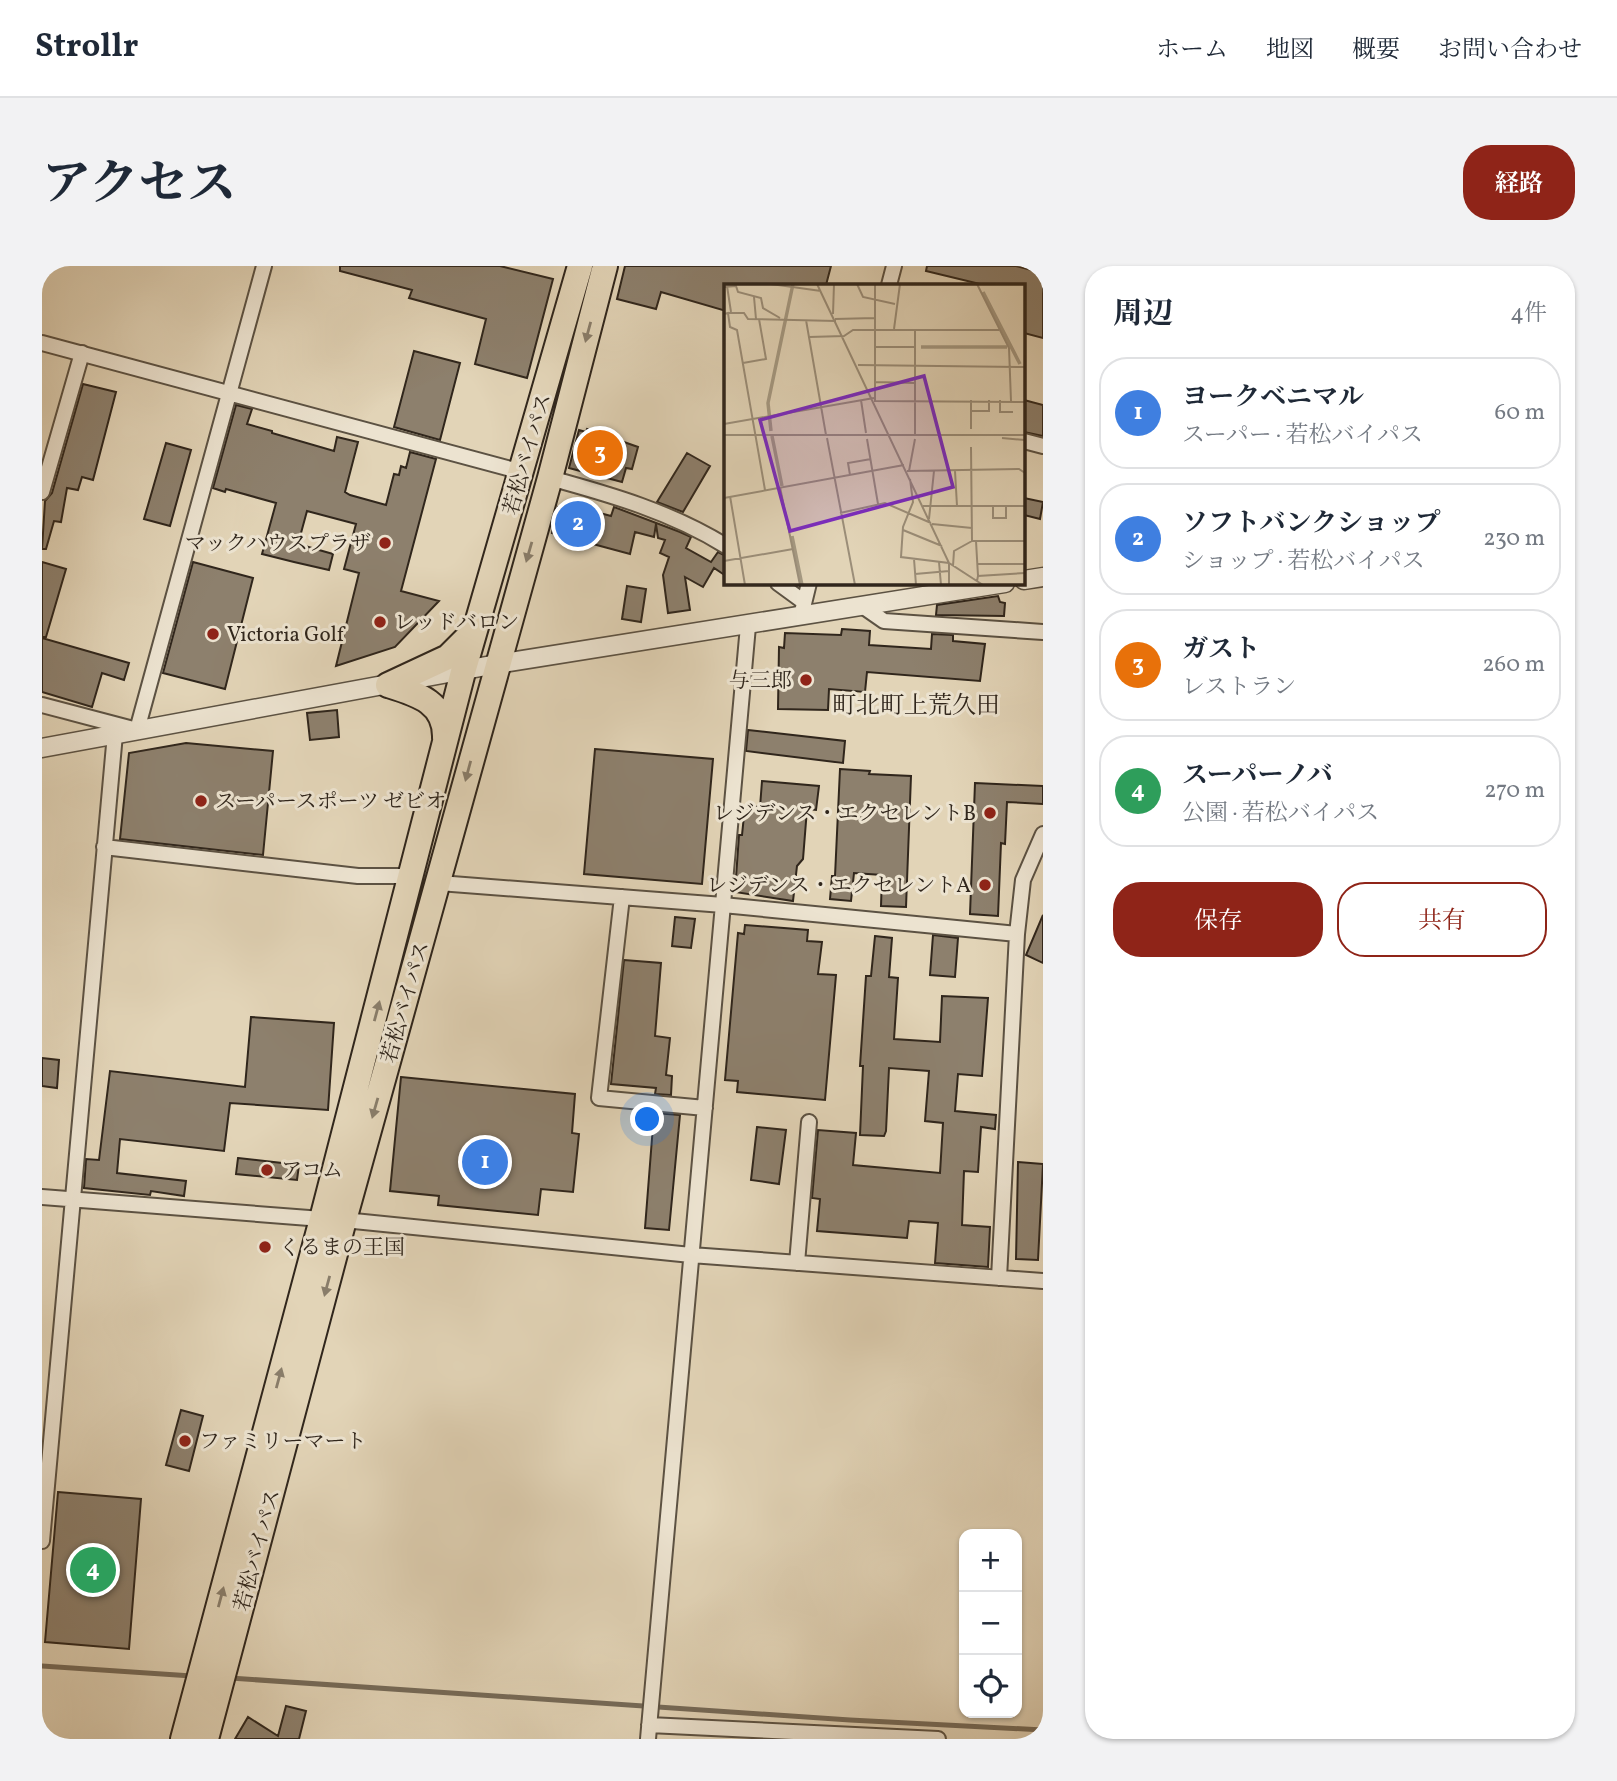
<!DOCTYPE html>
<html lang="ja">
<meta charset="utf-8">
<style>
:root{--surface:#fff;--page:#f2f2f3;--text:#1f2937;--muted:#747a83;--line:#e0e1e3;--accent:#8f2418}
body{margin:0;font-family:Vollkorn,"Noto Serif JP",serif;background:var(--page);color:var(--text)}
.controls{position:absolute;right:21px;bottom:21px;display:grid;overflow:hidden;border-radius:14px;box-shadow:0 2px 5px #0004}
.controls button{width:63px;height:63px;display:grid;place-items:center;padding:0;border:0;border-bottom:2px solid var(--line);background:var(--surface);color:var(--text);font:35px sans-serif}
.you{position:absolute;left:606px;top:854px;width:24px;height:24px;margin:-18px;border:5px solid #fff;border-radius:50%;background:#1a73e8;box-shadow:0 0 0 10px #1a73e833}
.badge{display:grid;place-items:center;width:46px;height:46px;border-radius:50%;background:var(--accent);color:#fff;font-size:23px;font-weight:700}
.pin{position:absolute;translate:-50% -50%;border:4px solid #fff;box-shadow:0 2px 7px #0006}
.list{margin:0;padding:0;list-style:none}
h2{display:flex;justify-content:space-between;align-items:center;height:91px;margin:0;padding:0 28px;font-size:30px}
h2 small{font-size:23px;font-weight:400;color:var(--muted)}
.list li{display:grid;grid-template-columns:46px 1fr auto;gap:21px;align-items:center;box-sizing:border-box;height:112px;margin:0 14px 14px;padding:0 14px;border:2px solid var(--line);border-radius:28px}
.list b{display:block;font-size:26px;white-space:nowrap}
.list p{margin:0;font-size:23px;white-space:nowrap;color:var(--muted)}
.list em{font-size:23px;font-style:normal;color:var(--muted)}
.actions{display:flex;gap:14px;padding:21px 28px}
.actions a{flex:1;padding:16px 0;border:2px solid var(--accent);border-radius:28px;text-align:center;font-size:24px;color:var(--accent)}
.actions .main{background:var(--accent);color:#fff}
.icon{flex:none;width:38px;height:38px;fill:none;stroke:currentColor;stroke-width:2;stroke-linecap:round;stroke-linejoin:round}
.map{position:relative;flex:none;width:1001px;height:1473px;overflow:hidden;border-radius:28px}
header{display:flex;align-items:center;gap:42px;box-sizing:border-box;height:98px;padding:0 35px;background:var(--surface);border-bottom:2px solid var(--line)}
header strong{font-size:33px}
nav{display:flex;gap:38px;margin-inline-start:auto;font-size:24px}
.intro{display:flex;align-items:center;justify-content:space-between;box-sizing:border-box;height:168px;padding:0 42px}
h1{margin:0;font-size:49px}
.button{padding:18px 32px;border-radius:28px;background:var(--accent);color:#fff;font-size:24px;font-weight:700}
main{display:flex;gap:42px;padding:0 42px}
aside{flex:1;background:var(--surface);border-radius:28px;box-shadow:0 2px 5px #0004}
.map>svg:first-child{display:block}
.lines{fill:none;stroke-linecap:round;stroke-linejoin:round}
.stream{stroke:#766b59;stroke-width:5}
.building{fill:#8d806d;stroke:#30261c;stroke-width:2}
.minor-casing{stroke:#5c5243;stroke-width:18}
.tertiary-casing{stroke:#5c5243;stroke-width:21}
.trunk-casing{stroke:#30261c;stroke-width:28}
.minor{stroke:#ece3d0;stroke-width:14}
.tertiary{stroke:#ece3d0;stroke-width:18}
.trunk{stroke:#e2d4b7;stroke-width:24}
.oneway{fill:#897d6a}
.poi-dot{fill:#8f2418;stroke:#ece3d0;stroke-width:2.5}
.labels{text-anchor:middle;stroke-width:6;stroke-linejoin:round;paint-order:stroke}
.street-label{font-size:21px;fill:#30261c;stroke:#ece3d0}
.poi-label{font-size:21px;fill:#30261c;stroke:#ece3d0;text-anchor:start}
.quarter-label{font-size:24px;fill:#30261c;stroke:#ece3d0}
.inset-river{fill:none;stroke:#a59982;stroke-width:3.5}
.inset-road{fill:none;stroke:#9b8e79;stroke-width:2}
.view{fill:#7b2cbf;fill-opacity:0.15;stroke:#7b2cbf;stroke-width:3.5}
.inset-edge{fill:none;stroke:#30261c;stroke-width:3.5}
</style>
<header>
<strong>Strollr</strong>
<nav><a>ホーム</a><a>地図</a><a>概要</a><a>お問い合わせ</a></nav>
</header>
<div class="intro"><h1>アクセス</h1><a class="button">経路</a></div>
<main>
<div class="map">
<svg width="1001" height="1473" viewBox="0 0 1001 1473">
<rect width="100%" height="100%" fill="#e2d4b7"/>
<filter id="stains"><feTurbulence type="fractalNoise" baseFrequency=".00286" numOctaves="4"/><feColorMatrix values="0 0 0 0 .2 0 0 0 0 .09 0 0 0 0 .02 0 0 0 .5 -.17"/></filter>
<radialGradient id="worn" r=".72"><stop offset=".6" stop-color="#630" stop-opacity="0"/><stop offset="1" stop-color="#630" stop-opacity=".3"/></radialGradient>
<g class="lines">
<path class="stream" d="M 0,1400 L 150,1410
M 188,1412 L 808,1454 L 1001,1464"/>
</g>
<path class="building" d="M 298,0 L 458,0 L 511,13 L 485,112 L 433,98 L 444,53 L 367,32 L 370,24 L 298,5 Z
M 583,0 L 789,0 L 784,19 L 684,19 L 684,45 L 619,26 L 614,43 L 575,33 Z
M 885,0 L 974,0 L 1001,7 L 1001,72 L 982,67 L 982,19 L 942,19 L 884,5 Z
M 372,85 L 418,97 L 398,174 L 352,161 Z
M 41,118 L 74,126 L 51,214 L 40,211 L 36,224 L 25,222 L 19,256 L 12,255 L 4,283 L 0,283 L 3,235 L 10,227 Z
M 982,134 L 1001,139 L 1001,170 L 982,166 Z
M 194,139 L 210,143 L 205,158 L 230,165 L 230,167 L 292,185 L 295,171 L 316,176 L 303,226 L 308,229 L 344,239 L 352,208 L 357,209 L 359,200 L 364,202 L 368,186 L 394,193 L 359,325 L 397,335 L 353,381 L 294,400 L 317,307 L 302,303 L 314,258 L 265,245 L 256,278 L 291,288 L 287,304 L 252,296 L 220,288 L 234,237 L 184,223 L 183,226 L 171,222 Z
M 545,163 L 596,181 L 590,203 L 584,202 L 580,216 L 527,202 L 537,164 L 544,166 Z
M 124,177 L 149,184 L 128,260 L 102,253 Z
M 645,187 L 668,200 L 641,246 L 615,236 Z
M 982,232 L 1001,236 L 998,253 L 982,249 Z
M 528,239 L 569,250 L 572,241 L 638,266 L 649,271 L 644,282 L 669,296 L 676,286 L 684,290 L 684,310 L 672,302 L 661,321 L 643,311 L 648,344 L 626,347 L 621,309 L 627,291 L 618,287 L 623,274 L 616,272 L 614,258 L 612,271 L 593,266 L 588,288 L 510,267 L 516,241 L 527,244 Z
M 0,296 L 24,303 L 4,371 L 0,371 Z
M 151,296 L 211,312 L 183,423 L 121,407 Z
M 585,320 L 604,323 L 599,356 L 580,353 Z
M 956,330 L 958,336 L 963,337 L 962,350 L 894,349 L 895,339 Z
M 800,363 L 828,365 L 827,379 L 889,383 L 890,368 L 911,369 L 911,375 L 943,378 L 938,415 L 825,406 L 823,426 L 787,423 L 786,444 L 736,443 L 737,381 L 742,382 L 743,367 L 799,369 Z
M 0,372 L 87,397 L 82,414 L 60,407 L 50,441 L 0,426 Z
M 295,444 L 297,471 L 268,474 L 265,447 Z
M 706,464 L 803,475 L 801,497 L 704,485 Z
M 144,477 L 231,485 L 221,589 L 78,573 L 87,487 Z
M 553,483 L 671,493 L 660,618 L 542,608 Z
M 798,503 L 828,505 L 827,508 L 869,510 L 864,641 L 839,640 L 840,609 L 812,607 L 809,635 L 788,633 L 790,610 L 793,610 Z
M 720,515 L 777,520 L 774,544 L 765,543 L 761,593 L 755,600 L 751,635 L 693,626 L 697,569 L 700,569 L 703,540 L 718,541 Z
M 933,517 L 1001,520 L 1001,538 L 965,536 L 963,578 L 959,577 L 956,650 L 928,648 Z
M 1001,649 L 1001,697 L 984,689 Z
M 633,651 L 653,653 L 649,682 L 630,680 Z
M 703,659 L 766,664 L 765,675 L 780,676 L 776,708 L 794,709 L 783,834 L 695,826 L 696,815 L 683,814 L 696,667 L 702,668 Z
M 891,669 L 916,672 L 913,711 L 888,709 Z
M 833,670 L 850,672 L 847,711 L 856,712 L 852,773 L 898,776 L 900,730 L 946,732 L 940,810 L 916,808 L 913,845 L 954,849 L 953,863 L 939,861 L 936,906 L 922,905 L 920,959 L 948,961 L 946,1001 L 893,997 L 896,957 L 867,955 L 865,972 L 775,965 L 778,933 L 770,932 L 776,864 L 814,867 L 811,899 L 898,907 L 901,857 L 883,855 L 887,805 L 847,802 L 844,865 L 842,870 L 818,869 L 821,800 L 818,800 L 824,710 L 829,710 Z
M 582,694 L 619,697 L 613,770 L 628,772 L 624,809 L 630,810 L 629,829 L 613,828 L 614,822 L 569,818 Z
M 209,751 L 292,757 L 286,844 L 188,837 L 182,885 L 78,873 L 75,907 L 144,915 L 142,930 L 109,925 L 108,929 L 42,922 L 44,893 L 57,894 L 68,805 L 203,821 Z
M 0,792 L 17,794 L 15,822 L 0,820 Z
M 359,811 L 533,828 L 530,867 L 537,868 L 531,926 L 499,923 L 496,949 L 396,939 L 397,930 L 348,925 Z
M 612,847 L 638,849 L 627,964 L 603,962 Z
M 715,861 L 744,864 L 737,918 L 709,914 Z
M 196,892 L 257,899 L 255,914 L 194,908 Z
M 976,896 L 1001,898 L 996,994 L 974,993 Z
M 139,1144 L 161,1150 L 147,1205 L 124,1199 Z
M 16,1226 L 99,1233 L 87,1383 L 3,1376 Z
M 244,1440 L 264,1445 L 257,1473 L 193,1473 L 206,1451 L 236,1470 Z"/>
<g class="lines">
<defs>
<path id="minor" d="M 847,19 L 852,0
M 0,77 L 480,206
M 982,175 L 1001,180
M 508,212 C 570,229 629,246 684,280
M 0,226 L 40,87
M 736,317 L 762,336
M 819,339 L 842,355 L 1001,366
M 759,350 L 767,317
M 0,439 L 95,464 L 222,0
M 62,581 L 316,610 L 370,610
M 397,617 L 681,639 L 975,668
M 580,631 L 557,832 L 663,842
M 0,931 L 280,953
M 302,954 L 649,989 L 1001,1015
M 755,997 L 767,856
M 957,1012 L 975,668 L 981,614 L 1001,568
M 0,1275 L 73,468
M 607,1459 L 896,1473
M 606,1473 L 706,360"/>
<path id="tertiary" d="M 982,314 L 1001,311
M 0,482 L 455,398 L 963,317"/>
<path id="trunk" d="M 346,419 L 406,391 L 430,367
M 346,419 C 375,428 404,436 403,472
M 141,1473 L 280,953 L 421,406 L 538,0
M 164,1473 L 302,954 L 508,212 L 563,0"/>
</defs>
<use href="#minor" class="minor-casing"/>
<use href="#tertiary" class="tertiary-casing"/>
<use href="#trunk" class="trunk-casing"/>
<use href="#minor" class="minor"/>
<use href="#tertiary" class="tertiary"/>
<use href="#trunk" class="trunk"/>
</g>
<defs><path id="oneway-solid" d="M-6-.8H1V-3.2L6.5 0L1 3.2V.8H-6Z" transform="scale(1.75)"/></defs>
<g class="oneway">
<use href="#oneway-solid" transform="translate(546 66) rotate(105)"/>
<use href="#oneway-solid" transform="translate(487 286) rotate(106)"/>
<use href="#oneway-solid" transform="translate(426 505) rotate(105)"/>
<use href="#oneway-solid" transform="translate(335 745) rotate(-75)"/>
<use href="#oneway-solid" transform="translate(333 842) rotate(106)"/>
<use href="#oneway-solid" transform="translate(285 1020) rotate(105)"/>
<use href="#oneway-solid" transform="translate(237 1112) rotate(-75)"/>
<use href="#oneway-solid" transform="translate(179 1331) rotate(-75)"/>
</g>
<g class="poi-dot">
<circle cx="343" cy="277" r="7"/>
<circle cx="338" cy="356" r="7"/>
<circle cx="171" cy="368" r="7"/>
<circle cx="764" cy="414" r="7"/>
<circle cx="159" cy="535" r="7"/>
<circle cx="948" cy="547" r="7"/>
<circle cx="943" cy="619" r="7"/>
<circle cx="225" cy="904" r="7"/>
<circle cx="223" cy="981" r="7"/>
<circle cx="143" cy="1175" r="7"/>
</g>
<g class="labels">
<g class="street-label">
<text transform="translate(485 188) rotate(-74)" y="7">若松バイパス</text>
<text transform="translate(363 736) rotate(-74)" y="7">若松バイパス</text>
<text transform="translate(215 1284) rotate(-75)" y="7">若松バイパス</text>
</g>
<g class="poi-label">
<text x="329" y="284" text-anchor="end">マックハウスプラザ</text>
<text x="352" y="363">レッドバロン</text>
<text x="185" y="375">Victoria Golf</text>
<text x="750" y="421" text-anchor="end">与三郎</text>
<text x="173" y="542">スーパースポーツ ゼビオ</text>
<text x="934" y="554" text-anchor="end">レジデンス・エクセレントB</text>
<text x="929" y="626" text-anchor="end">レジデンス・エクセレントA</text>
<text x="239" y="911">アコム</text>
<text x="237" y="988">くるまの王国</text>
<text x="157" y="1182">ファミリーマート</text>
</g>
<g class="quarter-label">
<text x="874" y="447">町北町上荒久田</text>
</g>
</g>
<g transform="translate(682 18)">
<rect width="301" height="301" fill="#e2d4b7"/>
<path class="inset-river" d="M 259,8 L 296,80M 197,63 L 283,63M 47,147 L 44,119 L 69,0M 48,152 L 58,202M 68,252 L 78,301"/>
<path class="inset-road" d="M 47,0 L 97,7M 93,0 L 225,279 L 225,301M 133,0 L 139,13 L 171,20M 151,0 L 151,117 L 301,118M 253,0 L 285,64 L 287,117M 3,2 L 7,28M 0,3 L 12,2 L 14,8 L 37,14 L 39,24 L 56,34M 30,13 L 32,35M 4,29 L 20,29 L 24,35 L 112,37M 0,30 L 4,29 L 6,43 L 13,46 L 41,206M 109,30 L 110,0M 111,35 L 151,34M 82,36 L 102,151M 170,45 L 176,0M 191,45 L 191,150M 85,53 L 120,52 L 129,46 L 275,46M 151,63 L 191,63M 19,79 L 42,75 L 35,35M 134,81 L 300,83M 151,98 L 191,99M 137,116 L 142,149M 276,116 L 276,128 L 289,128M 247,127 L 265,127 L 265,116M 0,140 L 150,114M 247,145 L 247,116M 0,151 L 301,151M 103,154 L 131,301M 278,154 L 301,156M 143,155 L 154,220M 247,163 L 248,257 L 301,257M 183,187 L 295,185 L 301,189M 185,187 L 191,155M 231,187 L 233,222M 126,191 L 124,179 L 147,175M 186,195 L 189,218 L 179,243 L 177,273 L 225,279 L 259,301M 56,203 L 76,301M 6,212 L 21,301M 0,214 L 180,181M 199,222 L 301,222M 269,222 L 269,234 L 282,234 L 282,222M 116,229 L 161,219 L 207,239M 205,235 L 210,187M 208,240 L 248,244M 179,246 L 218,262M 252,257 L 254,292M 190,275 L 192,301M 0,277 L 69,265M 215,278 L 217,301M 253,280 L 301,280M 229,282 L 230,267 L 248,257M 191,290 L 225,287M 253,297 L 254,292 L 301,289"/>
<path class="view" d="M 200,92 L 229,203 L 66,247 L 36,136 Z"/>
<rect width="301" height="301" class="inset-edge"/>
</g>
<rect width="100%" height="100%" filter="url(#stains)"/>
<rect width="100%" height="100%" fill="url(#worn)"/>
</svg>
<div class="controls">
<button>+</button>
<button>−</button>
<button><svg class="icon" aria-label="locate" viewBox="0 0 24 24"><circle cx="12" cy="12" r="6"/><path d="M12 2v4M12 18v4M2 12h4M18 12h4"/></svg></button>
</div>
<div class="you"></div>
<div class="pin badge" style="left:443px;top:896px;background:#3f7fe0">1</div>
<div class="pin badge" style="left:536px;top:258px;background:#3f7fe0">2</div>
<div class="pin badge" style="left:558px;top:187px;background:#e8710a">3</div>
<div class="pin badge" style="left:51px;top:1304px;background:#2e9e5b">4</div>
</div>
<aside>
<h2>周辺<small>4件</small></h2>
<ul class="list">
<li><span class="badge" style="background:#3f7fe0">1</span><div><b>ヨークベニマル</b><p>スーパー · 若松バイパス</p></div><em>60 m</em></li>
<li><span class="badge" style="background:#3f7fe0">2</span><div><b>ソフトバンクショップ</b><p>ショップ · 若松バイパス</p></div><em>230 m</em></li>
<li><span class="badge" style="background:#e8710a">3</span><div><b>ガスト</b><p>レストラン</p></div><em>260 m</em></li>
<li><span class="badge" style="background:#2e9e5b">4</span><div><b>スーパーノバ</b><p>公園 · 若松バイパス</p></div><em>270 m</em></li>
</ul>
<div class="actions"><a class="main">保存</a><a>共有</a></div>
</aside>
</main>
